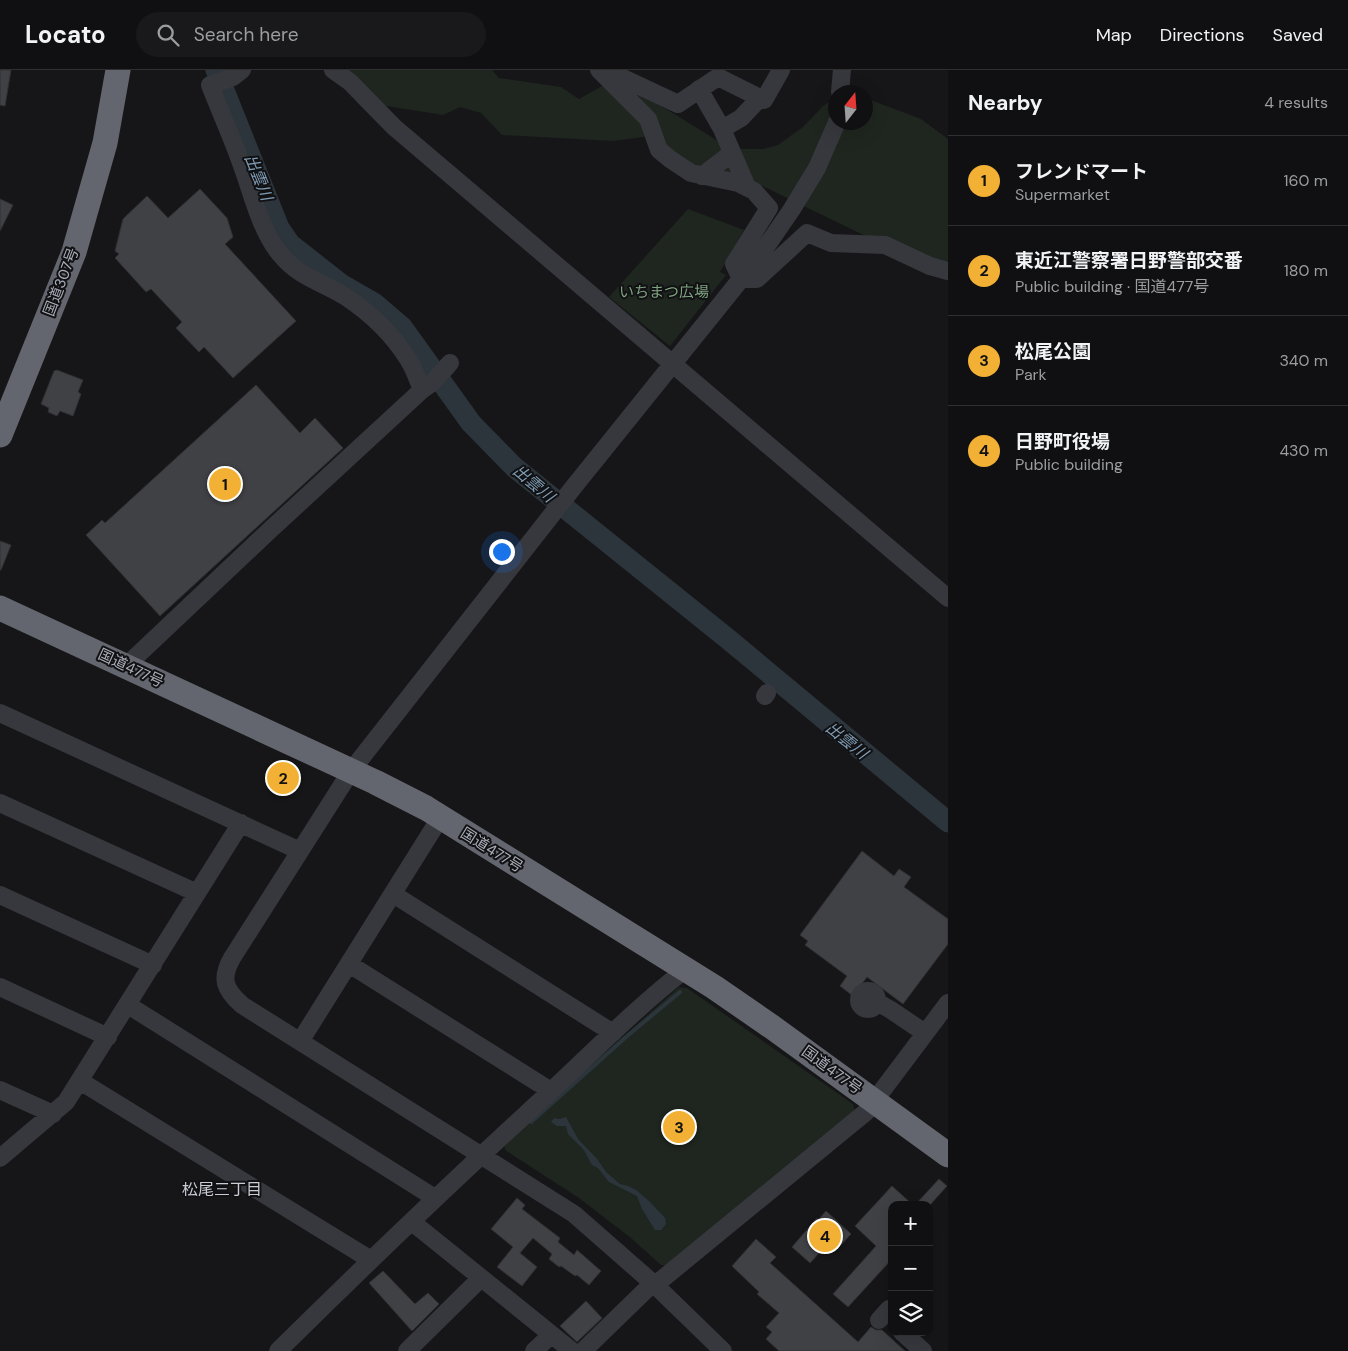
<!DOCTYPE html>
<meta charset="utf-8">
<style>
:root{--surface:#101012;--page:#19191b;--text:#f1f3f6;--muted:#9c9d9f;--line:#303032;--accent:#f2b134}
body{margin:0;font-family:"DM Sans","Noto Sans JP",sans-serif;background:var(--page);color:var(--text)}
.controls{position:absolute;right:15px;bottom:15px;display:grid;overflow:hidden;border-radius:10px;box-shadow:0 5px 20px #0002}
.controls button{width:45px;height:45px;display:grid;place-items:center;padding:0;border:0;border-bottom:1px solid var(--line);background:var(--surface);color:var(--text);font:25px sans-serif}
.compass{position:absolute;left:828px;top:15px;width:45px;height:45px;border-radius:50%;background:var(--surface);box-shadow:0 5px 20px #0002;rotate:17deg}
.you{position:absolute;left:501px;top:481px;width:18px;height:18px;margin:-12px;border:4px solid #fff;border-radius:50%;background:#1a73e8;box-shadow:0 0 0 8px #1a73e833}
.badge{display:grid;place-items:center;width:32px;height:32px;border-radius:50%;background:var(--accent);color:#111;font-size:16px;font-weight:700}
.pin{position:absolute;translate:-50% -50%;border:2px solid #fff;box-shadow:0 1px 5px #0006}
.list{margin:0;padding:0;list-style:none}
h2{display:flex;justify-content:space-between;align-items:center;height:65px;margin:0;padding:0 20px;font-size:21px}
h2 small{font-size:16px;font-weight:400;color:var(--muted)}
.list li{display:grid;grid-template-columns:32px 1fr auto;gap:15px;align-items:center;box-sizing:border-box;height:90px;padding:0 20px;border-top:1px solid var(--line)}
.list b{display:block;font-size:19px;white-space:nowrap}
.list p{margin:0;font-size:16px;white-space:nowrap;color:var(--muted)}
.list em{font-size:16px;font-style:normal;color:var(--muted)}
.icon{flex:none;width:28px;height:28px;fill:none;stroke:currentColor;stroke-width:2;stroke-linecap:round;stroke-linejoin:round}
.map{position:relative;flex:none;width:948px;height:1281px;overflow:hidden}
header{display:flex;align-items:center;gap:30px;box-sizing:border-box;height:70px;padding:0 25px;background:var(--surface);border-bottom:1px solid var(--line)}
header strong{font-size:24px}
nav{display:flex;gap:28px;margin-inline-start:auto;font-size:18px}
.search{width:350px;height:45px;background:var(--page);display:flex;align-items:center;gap:12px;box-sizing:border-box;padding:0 18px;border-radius:28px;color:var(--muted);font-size:19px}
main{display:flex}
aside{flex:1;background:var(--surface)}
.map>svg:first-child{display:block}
.green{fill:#1e261f}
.water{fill:#2c353c}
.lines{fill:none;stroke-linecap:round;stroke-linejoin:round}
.stream{stroke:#2c353c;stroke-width:4}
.river{stroke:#2c353c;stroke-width:21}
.building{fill:#404145;stroke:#303034}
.minor{stroke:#37383d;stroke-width:18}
.highway{stroke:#63666e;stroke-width:25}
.labels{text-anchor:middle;stroke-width:4;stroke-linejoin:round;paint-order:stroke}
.street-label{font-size:15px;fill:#a8adb8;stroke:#111113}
.park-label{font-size:15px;fill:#7fa381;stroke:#111113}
.water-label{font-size:16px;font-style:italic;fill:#7f9bb3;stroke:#111113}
.neighbourhood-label{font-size:16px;fill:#c9ccd4;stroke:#111113}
</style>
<header>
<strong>Locato</strong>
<div class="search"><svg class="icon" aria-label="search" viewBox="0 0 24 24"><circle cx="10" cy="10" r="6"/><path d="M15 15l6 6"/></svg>Search here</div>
<nav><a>Map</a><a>Directions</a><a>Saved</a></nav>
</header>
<main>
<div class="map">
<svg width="948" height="1281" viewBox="0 0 948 1281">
<rect width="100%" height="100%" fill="#161618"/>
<path class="green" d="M 343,0 L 492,0 L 499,8 L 561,17 L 579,29 L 616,8 L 731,79 L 763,79 L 778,75 L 803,57 L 823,36 L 835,28 L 836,52 L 866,52 L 866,28 L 868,29 L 921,49 L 948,69 L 948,206 L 748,109 L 700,115 L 665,78 L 658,65 L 613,71 L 502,65 L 481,43 L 460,37 L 443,45 L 380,35 Z
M 688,139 L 744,160 L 720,202 L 726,205 L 670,276 L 609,227 Z
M 679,917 L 687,918 L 853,1034 L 855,1042 L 669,1196 L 661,1195 L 631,1168 L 579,1128 L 505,1080 L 504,1072 Z"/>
<path class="water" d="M 566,1047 L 578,1069 L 597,1089 L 606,1102 L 620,1114 L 628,1116 L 636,1120 L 649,1131 L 665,1148 L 666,1154 L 661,1160 L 655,1160 L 642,1139 L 637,1126 L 609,1112 L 598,1098 L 592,1095 L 584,1080 L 568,1064 L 566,1056 L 557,1056 L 551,1052 L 554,1048 L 559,1049 Z"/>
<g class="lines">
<path class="stream" d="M 531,1052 L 626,967 L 680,922"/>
<path class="river" d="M 216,0 L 279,158 L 290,174 L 341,214 L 374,233 L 402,257 L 471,353 L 514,397 L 728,569 L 948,752"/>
</g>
<path class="building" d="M 0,0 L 11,0 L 5,36 L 0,35 Z
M 200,119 L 227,148 L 233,167 L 225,174 L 296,251 L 233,308 L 204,277 L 199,282 L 176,258 L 182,252 L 151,219 L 146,222 L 115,188 L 119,184 L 115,181 L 123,149 L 147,126 L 168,148 Z
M 0,129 L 13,135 L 0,161 Z
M 57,300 L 83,310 L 78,322 L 81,324 L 73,346 L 60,341 L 57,346 L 48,342 L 49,338 L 41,334 L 54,301 Z
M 256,315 L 300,363 L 315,348 L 343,378 L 160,546 L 86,465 L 102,450 L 105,453 Z
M 0,471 L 11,475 L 1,500 L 0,500 Z
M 283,692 L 295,698 L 283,724 L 271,718 Z
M 862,781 L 894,806 L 899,799 L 911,807 L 904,817 L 948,849 L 948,874 L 903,934 L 867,907 L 853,926 L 840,916 L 847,906 L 805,875 L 808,871 L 800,865 Z
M 939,1109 L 947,1116 L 930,1135 L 915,1135 Z
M 892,1116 L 913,1135 L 892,1135 L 892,1189 L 848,1237 L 833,1224 L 876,1176 L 855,1156 Z
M 517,1128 L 525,1135 L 522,1139 L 560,1168 L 558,1172 L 574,1185 L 577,1180 L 601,1201 L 589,1215 L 577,1205 L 575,1206 L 561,1196 L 559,1197 L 549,1189 L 552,1184 L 533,1168 L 520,1183 L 537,1197 L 522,1216 L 497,1197 L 513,1177 L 491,1159 Z
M 826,1141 L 851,1164 L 841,1175 L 833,1168 L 810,1193 L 792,1177 L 817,1148 L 818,1150 Z
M 756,1169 L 776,1187 L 770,1193 L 858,1272 L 871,1257 L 876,1260 L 882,1260 L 905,1281 L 779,1281 L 766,1269 L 772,1262 L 766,1257 L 779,1243 L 757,1224 L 759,1222 L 732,1196 Z
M 383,1201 L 415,1234 L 428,1223 L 439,1234 L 412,1261 L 369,1213 Z
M 586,1231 L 602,1248 L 577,1272 L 560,1256 Z"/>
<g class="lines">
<path class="minor" d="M 242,0 L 233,7 L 210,15 C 220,41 232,67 241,93 C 252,122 260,160 280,184 C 301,209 321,211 346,227 C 370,243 393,265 408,289 C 414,298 418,310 422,320
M 333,0 L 350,12 L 394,57 L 948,528
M 599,0 L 648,49 L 659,80 L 670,89 L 691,103 L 738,113 L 754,121 L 769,138 L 734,194 L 741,209
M 606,0 L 678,34 L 718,7 L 764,30 L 781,0
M 699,19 L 722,59 L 747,117
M 840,22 L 842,0
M 722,59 L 741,48 L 760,28
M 702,106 L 732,83
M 741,209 L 757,209 L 807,163 L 831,173 L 885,175 L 930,196 L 948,201
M 126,596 L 270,460 L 422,320 L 432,313 L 450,293
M 765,626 L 767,623
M 0,643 L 300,781
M 0,733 L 197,823
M 393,824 L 613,963
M 0,825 L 153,895
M 349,894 L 551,1021
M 0,917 L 108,967
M859 930a9 9 0 1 1 18 0a9 9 0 1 1-18 0Z
M 877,932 L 891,940 L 925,963
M 128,935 L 435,1128
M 301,970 L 440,748
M 80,1011 L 371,1190
M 0,1020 L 53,1044
M 0,1088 L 66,1032 L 241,753
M 412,1152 L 572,1281
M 655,1215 L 866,1042 L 948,933
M 879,1250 L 889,1239
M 902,1262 L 923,1281
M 278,1281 C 367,1193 457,1107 549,1023 C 594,981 637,937 686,899
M 407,1281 L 481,1208
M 534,1281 L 551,1265
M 583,1281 L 653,1213
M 723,1281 L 655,1215 L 574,1144 L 242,935 C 225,920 220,909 232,888 L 351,701 L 572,419 L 741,209 L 770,171 L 792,139 L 817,98 L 837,52"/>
<path class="highway" d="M 0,365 L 74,182 L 105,73 L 118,0
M 0,538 L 375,712 L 426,738 L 714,917 L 772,957 L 948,1085"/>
</g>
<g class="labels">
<g class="street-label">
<text transform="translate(61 212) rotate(-69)" y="5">国道307号</text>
<text transform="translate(131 598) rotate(25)" y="5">国道477号</text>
<text transform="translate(492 780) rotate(32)" y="5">国道477号</text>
<text transform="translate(832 1000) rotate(36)" y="5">国道477号</text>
</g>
<g class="park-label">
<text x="664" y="227">いちまつ広場</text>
</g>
<g class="water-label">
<text transform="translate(259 107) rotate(68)" y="6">出雲川</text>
<text transform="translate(534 413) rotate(40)" y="6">出雲川</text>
<text transform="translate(847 670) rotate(39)" y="6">出雲川</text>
</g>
<g class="neighbourhood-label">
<text x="222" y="1125">松尾三丁目</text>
</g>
</g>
</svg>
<div class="controls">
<button>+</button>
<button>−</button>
<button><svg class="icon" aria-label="layers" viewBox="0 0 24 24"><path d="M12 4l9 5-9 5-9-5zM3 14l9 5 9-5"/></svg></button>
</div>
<svg class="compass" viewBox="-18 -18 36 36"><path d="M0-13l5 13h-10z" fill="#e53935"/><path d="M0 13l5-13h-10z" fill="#9c9d9f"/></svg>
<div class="you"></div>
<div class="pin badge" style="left:225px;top:414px">1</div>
<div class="pin badge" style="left:283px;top:708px">2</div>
<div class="pin badge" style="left:679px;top:1057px">3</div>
<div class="pin badge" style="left:825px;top:1166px">4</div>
</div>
<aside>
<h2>Nearby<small>4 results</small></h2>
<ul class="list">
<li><span class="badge">1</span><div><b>フレンドマート</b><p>Supermarket</p></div><em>160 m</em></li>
<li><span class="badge">2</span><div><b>東近江警察署日野警部交番</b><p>Public building · 国道477号</p></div><em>180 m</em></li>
<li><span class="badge">3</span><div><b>松尾公園</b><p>Park</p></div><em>340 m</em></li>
<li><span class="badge">4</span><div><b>日野町役場</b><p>Public building</p></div><em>430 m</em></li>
</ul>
</aside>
</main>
